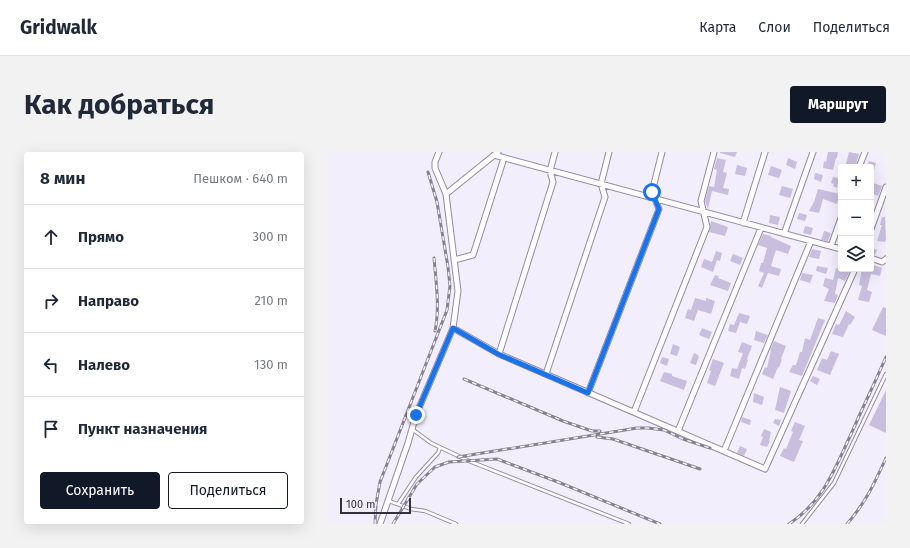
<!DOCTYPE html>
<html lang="ru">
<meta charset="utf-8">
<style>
:root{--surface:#fff;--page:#f2f2f3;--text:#1f2937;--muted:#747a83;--line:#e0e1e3;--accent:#111827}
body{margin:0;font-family:"Fira Sans",sans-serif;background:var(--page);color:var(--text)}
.controls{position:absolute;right:12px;top:12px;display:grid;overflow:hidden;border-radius:4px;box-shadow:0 4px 16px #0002}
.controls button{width:36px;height:36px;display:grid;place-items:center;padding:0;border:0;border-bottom:1px solid var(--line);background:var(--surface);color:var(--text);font:20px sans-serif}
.scale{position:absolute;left:12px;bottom:10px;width:71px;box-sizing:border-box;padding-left:4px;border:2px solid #34303d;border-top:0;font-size:11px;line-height:14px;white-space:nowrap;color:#34303d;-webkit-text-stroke:3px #f2eefb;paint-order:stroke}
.stop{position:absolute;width:12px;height:12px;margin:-9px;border:3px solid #1a73e8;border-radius:50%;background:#fff}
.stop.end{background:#1a73e8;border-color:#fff;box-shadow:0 1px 4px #0008}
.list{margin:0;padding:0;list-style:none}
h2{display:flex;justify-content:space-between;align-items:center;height:52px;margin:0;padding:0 16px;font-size:17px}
h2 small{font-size:13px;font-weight:400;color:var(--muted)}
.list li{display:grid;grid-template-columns:26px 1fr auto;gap:12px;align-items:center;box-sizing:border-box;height:64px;padding:0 16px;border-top:1px solid var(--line)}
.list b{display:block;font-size:15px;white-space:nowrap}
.list em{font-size:13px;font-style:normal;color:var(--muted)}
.actions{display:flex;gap:8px;padding:12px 16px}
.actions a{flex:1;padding:9px 0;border:1px solid var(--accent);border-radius:4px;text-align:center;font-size:14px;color:var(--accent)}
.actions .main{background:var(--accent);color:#fff}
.icon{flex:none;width:22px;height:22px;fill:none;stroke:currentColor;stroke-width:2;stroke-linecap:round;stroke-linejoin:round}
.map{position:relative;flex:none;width:558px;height:372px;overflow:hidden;border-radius:4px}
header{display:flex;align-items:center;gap:24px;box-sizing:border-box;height:56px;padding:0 20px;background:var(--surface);border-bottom:1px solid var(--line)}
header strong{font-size:19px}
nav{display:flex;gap:22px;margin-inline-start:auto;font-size:14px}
.intro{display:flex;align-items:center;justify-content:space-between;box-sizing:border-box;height:96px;padding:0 24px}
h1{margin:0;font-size:28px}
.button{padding:10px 18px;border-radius:4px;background:var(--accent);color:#fff;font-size:14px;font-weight:700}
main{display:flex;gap:24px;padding:0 24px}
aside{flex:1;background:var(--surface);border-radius:4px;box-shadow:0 4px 16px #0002}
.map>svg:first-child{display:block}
.building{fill:#c9bede}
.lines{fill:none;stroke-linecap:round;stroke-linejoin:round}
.lane-casing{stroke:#948aa7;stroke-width:4.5}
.street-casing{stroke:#948aa7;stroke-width:7}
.lane{stroke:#fff;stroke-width:2.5}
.street{stroke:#fff;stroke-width:5}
.rail-casing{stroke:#86828f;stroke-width:3}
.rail{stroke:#f2eefb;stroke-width:1.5;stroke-dasharray:4.5;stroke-linecap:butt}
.route{stroke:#1a73e8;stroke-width:5}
</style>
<header>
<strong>Gridwalk</strong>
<nav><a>Карта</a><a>Слои</a><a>Поделиться</a></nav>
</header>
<div class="intro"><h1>Как добраться</h1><a class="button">Маршрут</a></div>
<main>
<aside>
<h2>8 мин<small>Пешком · 640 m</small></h2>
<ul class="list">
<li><svg class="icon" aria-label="ahead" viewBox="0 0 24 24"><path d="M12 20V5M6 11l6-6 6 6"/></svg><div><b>Прямо</b></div><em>300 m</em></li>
<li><svg class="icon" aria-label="right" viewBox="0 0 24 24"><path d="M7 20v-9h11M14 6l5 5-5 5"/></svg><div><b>Направо</b></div><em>210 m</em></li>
<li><svg class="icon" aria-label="left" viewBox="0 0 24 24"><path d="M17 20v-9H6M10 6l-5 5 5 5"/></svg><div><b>Налево</b></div><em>130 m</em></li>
<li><svg class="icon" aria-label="arrive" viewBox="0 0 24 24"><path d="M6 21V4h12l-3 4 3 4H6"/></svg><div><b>Пункт назначения</b></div></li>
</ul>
<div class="actions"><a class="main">Сохранить</a><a>Поделиться</a></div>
</aside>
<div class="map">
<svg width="558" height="372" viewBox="0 0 558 372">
<rect width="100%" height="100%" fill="#f2eefb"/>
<path class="building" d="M 392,0 L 409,0 L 407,5 L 392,1 Z
M 500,0 L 510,0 L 509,6 L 508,6 L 505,18 L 495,16 L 496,9 L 498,10 Z
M 521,0 L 531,2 L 527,15 L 520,15 L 521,13 L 518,12 Z
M 389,6 L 398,8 L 395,20 L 399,21 L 395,36 L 401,37 L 400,43 L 384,39 L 380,57 L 377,49 L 381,34 L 386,35 L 389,18 L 386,17 Z
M 460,6 L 469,10 L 467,17 L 458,13 Z
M 541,9 L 548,11 L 544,26 L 543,15 L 539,15 Z
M 409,13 L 419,16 L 417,24 L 407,22 Z
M 443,14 L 454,18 L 451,26 L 440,23 Z
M 487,21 L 495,23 L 493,30 L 486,27 Z
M 505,25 L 511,26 L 509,36 L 505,34 L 506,32 L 503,31 Z
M 545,31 L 554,34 L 550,44 L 543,41 Z
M 454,34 L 465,37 L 462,46 L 451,43 Z
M 490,37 L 512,42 L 509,52 L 495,47 L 491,61 L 481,59 L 486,50 Z
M 471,61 L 479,63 L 477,69 L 469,67 Z
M 442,63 L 452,65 L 450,73 L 441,71 Z
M 557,63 L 558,88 L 557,90 L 549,89 L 554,73 L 552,73 L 554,65 L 557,65 Z
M 383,69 L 400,75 L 397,84 L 381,80 Z
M 477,74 L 485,76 L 483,83 L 475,81 Z
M 496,79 L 503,81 L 500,89 L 493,88 Z
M 435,82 L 443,84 L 443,85 L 463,94 L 460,102 L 448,98 L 443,114 L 453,117 L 451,124 L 440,121 L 434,136 L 430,134 L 436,121 L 431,119 L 433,111 L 435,111 L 439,96 L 430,93 Z
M 543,95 L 549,98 L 547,103 L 543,102 Z
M 484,97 L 493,99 L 491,107 L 481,105 Z
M 388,99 L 394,101 L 392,109 L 389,108 L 385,120 L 373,115 L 376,107 L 384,110 Z
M 405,102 L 415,106 L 412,113 L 402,109 Z
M 545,113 L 554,116 L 552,124 L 543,122 L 539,138 L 544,140 L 541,150 L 530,148 L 534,134 L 531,133 L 534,117 L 544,117 Z
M 489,114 L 500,116 L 498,122 L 488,119 Z
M 508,116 L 521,120 L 517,129 L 510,126 L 507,142 L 510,143 L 507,151 L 496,149 L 501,137 L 495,134 L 497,126 L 505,128 Z
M 474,121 L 485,123 L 482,131 L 472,128 Z
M 387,123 L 391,124 L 390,126 L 403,131 L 400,139 L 382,133 Z
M 367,146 L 378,149 L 378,146 L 387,149 L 383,162 L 370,158 L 366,169 L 357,166 L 360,157 L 363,158 Z
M 555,155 L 558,156 L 558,184 L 544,178 Z
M 518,159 L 527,165 L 522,173 L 521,172 L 515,185 L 504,182 L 508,172 L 511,173 Z
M 411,161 L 422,164 L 419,172 L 412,170 L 408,181 L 400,179 L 402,172 L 406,173 Z
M 490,166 L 497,168 L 474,224 L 461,220 L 465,213 L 468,213 L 472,200 L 474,200 L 477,186 L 482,188 Z
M 374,176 L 384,180 L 381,187 L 371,183 Z
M 428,179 L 440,183 L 436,191 L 426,188 Z
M 446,189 L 458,194 L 453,207 L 454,207 L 451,216 L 450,215 L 445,227 L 434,222 L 437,215 L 439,216 L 443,198 L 442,198 Z
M 414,190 L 424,194 L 419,207 L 420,208 L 417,217 L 414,216 L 411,227 L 402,224 L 404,216 L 409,217 L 415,201 L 410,200 Z
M 345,192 L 352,195 L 349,204 L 342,202 Z
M 503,199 L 511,202 L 502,223 L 489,218 L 494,206 L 499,208 Z
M 366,201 L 371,204 L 368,213 L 362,211 Z
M 334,205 L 341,207 L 339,214 L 332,211 Z
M 385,207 L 396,211 L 387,234 L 379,231 L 383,219 L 381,218 Z
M 336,220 L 344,222 L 344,224 L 359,229 L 356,238 L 332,229 Z
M 485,224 L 492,227 L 489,233 L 482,229 Z
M 452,235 L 463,239 L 456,261 L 447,258 Z
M 558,238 L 558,281 L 541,273 Z
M 426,241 L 436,245 L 434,253 L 425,250 Z
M 414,265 L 423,268 L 422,273 L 413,270 Z
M 447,267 L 453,268 L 451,274 L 445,271 Z
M 467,270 L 477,274 L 471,288 L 475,289 L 466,310 L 452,304 L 456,296 L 458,297 L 465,280 L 463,279 Z
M 436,277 L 443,280 L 441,289 L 442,289 L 439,295 L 432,293 L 435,285 L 433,284 Z
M 412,294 L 419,297 L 416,304 L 409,301 Z"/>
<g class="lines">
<defs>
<path id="lane" d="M 84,277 L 103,291 L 141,309 L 301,372
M 61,349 L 83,357 L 97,359 L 128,372
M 70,352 L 88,325 L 110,301 L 112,296
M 474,372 L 506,331 L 558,222"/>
<path id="street" d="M 166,3 L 513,97
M 531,15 L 537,0
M 118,42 L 170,0
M 415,71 L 437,0
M 543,77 L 558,35
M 456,82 L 485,0
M 503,94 L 513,66
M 543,106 L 554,110 L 558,107
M 126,108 L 145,103 L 176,6
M 125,176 L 171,202 L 437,317 L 527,117
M 171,202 L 225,30 L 222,19 L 227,0
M 218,222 L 277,45 L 273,32 L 281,0
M 260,241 L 331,57 L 324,40 L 334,0
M 306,260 L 379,75 L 373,49 L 386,0
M 350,279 L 433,76
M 396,299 L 483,89
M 52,372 L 80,291 L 88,263 L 125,176 L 130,139 L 118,42 L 107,16 L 107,10 L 111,0"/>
</defs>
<use href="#lane" class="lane-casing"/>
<use href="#street" class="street-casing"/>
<use href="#lane" class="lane"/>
<use href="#street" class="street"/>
<defs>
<path id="rail" d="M 106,106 C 108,130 112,155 107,179
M 136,227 L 235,269 L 264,279 L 272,279
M 269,285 L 285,287 L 372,317
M 130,305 L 309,276 L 320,276 L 336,278 L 355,287 L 382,296
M 47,372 L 48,352 L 52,330 L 119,158 L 122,134 L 120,115 L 109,50 L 100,20
M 65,372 L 89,332 L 107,315 L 121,310 L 169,307 L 230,330 L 332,372
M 461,372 C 496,349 507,316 524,280 C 535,255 547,230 558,205
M 519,372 C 538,350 546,332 558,306"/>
</defs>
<use href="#rail" class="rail-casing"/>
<use href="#rail" class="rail"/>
</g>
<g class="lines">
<path class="route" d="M 88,263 L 125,176 L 170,202 L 260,241 L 331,57 L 324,40"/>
</g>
</svg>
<div class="controls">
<button>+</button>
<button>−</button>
<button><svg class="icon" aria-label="layers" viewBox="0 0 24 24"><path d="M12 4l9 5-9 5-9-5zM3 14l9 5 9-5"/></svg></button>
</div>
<div class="scale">100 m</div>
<div class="stop" style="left:324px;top:40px"></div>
<div class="stop end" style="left:88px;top:263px"></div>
</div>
</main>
